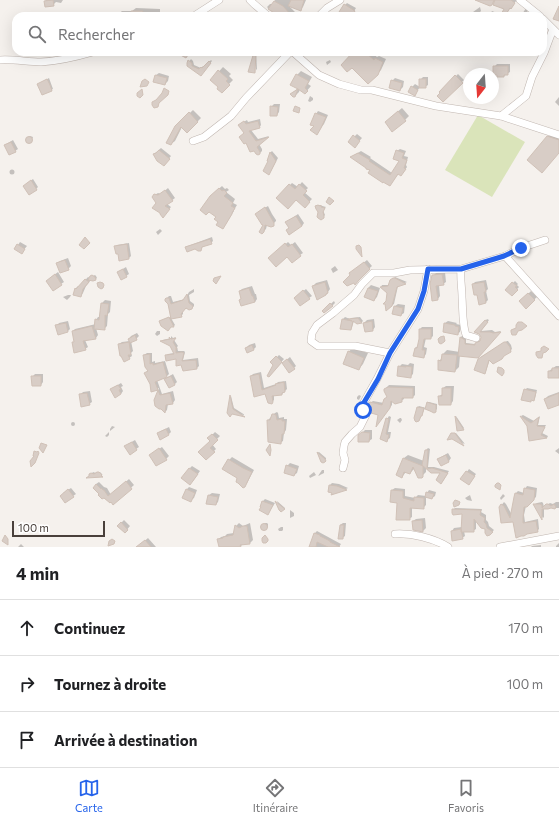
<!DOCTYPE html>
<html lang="fr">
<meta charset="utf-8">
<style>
:root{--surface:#fff;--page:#f2f2f2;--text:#202124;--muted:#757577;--line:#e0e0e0;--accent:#2563eb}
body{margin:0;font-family:Commissioner,sans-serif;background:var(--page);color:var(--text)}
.compass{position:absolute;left:463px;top:68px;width:36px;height:36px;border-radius:50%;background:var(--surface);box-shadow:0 4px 16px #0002;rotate:197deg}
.scale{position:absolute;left:12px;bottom:10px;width:93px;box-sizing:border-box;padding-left:4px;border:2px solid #49403b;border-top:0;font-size:11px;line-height:14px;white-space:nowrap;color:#49403b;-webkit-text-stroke:3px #fff;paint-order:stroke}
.stop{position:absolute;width:12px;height:12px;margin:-9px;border:3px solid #2563eb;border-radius:50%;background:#fff}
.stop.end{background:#2563eb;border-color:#fff;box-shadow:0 1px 4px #0008}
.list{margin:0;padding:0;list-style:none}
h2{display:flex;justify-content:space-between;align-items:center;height:52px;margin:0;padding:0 16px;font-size:17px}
h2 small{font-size:13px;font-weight:400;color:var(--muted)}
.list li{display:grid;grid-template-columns:26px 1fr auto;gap:12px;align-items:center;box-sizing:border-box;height:56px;padding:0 16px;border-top:1px solid var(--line)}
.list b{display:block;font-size:15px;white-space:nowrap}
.list em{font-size:13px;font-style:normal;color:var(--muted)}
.icon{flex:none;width:22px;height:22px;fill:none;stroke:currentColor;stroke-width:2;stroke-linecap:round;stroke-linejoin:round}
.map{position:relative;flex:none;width:559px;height:547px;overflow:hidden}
.search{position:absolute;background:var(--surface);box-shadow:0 4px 16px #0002;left:12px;right:12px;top:12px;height:44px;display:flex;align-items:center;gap:10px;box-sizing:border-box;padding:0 14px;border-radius:12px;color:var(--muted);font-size:15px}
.sheet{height:220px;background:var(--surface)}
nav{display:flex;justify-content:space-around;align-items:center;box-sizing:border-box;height:56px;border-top:1px solid var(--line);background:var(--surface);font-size:11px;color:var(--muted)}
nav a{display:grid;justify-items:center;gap:2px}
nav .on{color:var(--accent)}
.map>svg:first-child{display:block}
.green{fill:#dae4ba}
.shadow{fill:#0003}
.building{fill:#d8cdc6;stroke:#d0c1b7}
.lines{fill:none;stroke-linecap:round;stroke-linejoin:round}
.street-casing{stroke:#c0b6b0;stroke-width:8}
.street{stroke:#fff;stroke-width:7}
.route{stroke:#2563eb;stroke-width:5}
</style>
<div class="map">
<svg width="559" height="547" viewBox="0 0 559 547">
<rect width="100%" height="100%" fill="#f5f1ed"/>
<path class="green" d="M 478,115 L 525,142 L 492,197 L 445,170 Z"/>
<path class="shadow" d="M 46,0 L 63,0 L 61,3 L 56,2 L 53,5 L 45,1 Z
M 275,0 L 306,0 L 303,7 L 301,9 L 288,5 L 299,16 L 281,16 L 268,8 L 267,7 L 270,4 L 273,4 Z
M 476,0 L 517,0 L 510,8 L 505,16 L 489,16 L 492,11 L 502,15 L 506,8 L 496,1 L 490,5 Z
M 347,3 L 356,8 L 351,16 L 347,16 L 345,5 Z
M 480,7 L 481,11 L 480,12 L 473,12 Z
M 136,8 L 160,9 L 160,16 L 118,16 L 118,14 L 122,11 L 132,11 Z
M 526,8 L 529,9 L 525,16 L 521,16 Z
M 172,12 L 177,16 L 168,16 Z
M 257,52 L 257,69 L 256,70 Z
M 354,52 L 371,52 L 377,57 L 379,56 L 386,59 L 381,70 L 368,83 L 352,66 Z
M 191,59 L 193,61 L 194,65 L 201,68 L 203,66 L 204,67 L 211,60 L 212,61 L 202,73 L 188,63 Z
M 330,60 L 331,62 L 327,65 L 326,62 Z
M 497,64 L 510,64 L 510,72 L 504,76 L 498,74 L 494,67 Z
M 223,67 L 231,74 L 229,76 L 233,80 L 226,87 L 220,87 L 211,80 Z
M 301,71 L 312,77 L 308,84 L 311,86 L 305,93 L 300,89 L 299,92 L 295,96 L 291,94 L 298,88 L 297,75 Z
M 159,73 L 169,76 L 168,81 L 165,84 L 156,75 Z
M 458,74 L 464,80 L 443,101 L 442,93 L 440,92 Z
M 423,77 L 428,77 L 428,85 L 425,87 L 420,87 L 415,94 L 412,87 L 415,84 L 420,87 L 420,80 Z
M 49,78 L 53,89 L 51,90 L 38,84 Z
M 395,78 L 404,81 L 403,87 L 400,90 L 392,81 Z
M 310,96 L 313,98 L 313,100 L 310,102 L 308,101 Z
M 559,97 L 559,106 L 555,102 Z
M 274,104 L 280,104 L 279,112 L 277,115 L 271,107 Z
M 402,108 L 409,116 L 405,120 L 390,118 Z
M 193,110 L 201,118 L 187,132 L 182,127 L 175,141 L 171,144 L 176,126 Z
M 318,111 L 328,115 L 324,124 L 317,133 L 316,114 Z
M 260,119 L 261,125 L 259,128 L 251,130 L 258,139 L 269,136 L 259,144 L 262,149 L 262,151 L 260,153 L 254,150 L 251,151 L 249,150 L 242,123 L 247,120 L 248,122 Z
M 554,131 L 559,133 L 559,152 L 548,137 Z
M 357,134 L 362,138 L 355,146 L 349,142 Z
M 30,136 L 33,137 L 32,140 L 28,142 L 26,139 Z
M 13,140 L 18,149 L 15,151 L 5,145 L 8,143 Z
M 161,148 L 171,156 L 164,165 L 154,154 Z
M 400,149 L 406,151 L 404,156 L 408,157 L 406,165 L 407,167 L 403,173 L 399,173 L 392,182 L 351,157 L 361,151 L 371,157 L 370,158 L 392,173 L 401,161 L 397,151 Z
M 272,151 L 278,158 L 271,171 L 269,173 L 269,161 L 268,160 L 271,152 Z
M9.5 172a2.5 2.5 0 1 1 5 0a2.5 2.5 0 1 1-5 0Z
M 33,179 L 38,187 L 36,189 L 26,184 Z
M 302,182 L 308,188 L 304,192 L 312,199 L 305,206 L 296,199 L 277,198 L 292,183 L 298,187 Z
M 222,186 L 225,189 L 227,188 L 229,190 L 226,192 L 235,199 L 233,203 L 237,205 L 234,210 L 234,211 L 225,225 L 220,221 L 217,217 L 214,193 Z
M 168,188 L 175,198 L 167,204 L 171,207 L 165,214 L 153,196 L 158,193 L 161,194 Z
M 319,205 L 326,207 L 323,210 L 325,215 L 323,217 L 320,212 L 317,206 Z
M 268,206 L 272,214 L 276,220 L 276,221 L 273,224 L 267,225 L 266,229 L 262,233 L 265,224 L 258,212 Z
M 298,214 L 304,223 L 302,226 L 290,227 L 287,222 Z
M 160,229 L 162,231 L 158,235 L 156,232 Z
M 212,237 L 213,241 L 211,243 L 203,246 L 200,250 L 195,248 L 186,247 L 188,246 Z
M 20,242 L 27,246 L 22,252 L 18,245 Z
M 288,242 L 291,245 L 295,242 L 303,253 L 300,255 L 272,256 Z
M 129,243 L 131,256 L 129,258 L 119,253 L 115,247 L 117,245 Z
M 68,258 L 71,266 L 68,269 L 57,263 L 60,261 Z
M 367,260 L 372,266 L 361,276 L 351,275 L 353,271 Z
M 335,266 L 338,270 L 333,273 L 331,269 Z
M 126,267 L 129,274 L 126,276 L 118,272 L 121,270 Z
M 58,272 L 64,282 L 53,289 L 50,278 Z
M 445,272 L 446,282 L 443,284 L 439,285 L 440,296 L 438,299 L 433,276 L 436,273 Z
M 95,275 L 96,276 L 97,278 L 96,279 L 91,280 L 86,286 L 83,293 L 81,296 L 75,289 L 78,286 L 79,287 L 88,277 L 90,278 L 91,277 Z
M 395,277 L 407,282 L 398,286 L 394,304 L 391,306 L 387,301 L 388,292 L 381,287 L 382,285 L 390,285 L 391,281 Z
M 327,280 L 330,289 L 326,295 L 313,286 L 316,283 Z
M 486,280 L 488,289 L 486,291 L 488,300 L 486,302 L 480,304 L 478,294 L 473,284 L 475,282 Z
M 515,281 L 518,284 L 517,285 L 519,287 L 512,295 L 506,290 Z
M 371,285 L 380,288 L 377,297 L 374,300 L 365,297 L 368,288 Z
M 252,286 L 255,294 L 256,294 L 257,299 L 255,302 L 242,298 L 240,291 L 242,289 Z
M 194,289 L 194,292 L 189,295 L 190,301 L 194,304 L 194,306 L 192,308 L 186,307 L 183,311 L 183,314 L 181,316 L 171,318 L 175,325 L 174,326 L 171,326 L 160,321 L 171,317 L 167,298 L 169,296 L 171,296 L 173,302 L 185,299 L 189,292 Z
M 306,289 L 312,296 L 309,298 L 297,296 Z
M 531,291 L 537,297 L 526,307 L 521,301 Z
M 68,295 L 71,295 L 70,297 L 67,300 L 63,297 Z
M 105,300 L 111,301 L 110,312 L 108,314 L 107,326 L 104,329 L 96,328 L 98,335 L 96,338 L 85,340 L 88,347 L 85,349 L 73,343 L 75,341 L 73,331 L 75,329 L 96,324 L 96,320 L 98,317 L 101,317 L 102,303 Z
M 334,301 L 335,303 L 332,306 L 323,311 Z
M 398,304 L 405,305 L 404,313 L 401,315 L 395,306 Z
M 345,317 L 350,319 L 351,318 L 360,317 L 363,321 L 362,322 L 357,322 L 354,321 L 352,327 L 350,329 L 343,319 Z
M 374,319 L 375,327 L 373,330 L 364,323 L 367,320 Z
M 487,319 L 489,320 L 481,331 L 492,330 L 495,332 L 501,331 L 478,357 L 460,355 L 459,367 L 455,371 L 439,361 L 443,357 L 443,354 L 447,350 L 460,352 L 461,337 L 463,335 L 466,338 L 466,343 L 475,344 L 478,341 L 481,340 L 482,337 L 480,334 L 476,332 Z
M 68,321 L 70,329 L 68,331 L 57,326 L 59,323 Z
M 448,321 L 457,323 L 456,324 L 461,325 L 460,332 L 457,334 L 445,323 Z
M 422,327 L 433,327 L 433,336 L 431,338 L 426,338 L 424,347 L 427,348 L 426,354 L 424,357 L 415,348 L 418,346 L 420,339 L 420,329 Z
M 157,331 L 160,331 L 160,334 L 157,336 L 155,334 Z
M 137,333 L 139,336 L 136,339 L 131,341 L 133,351 L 131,353 L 132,356 L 129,358 L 119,344 L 122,342 L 130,341 L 129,339 L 131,336 Z
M 171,336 L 173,338 L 176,337 L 174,340 L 178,346 L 177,347 L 178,351 L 184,351 L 185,352 L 183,360 L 198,358 L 199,366 L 197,368 L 184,370 L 181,364 L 177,358 L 166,356 L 168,354 L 174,353 L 171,345 L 162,341 L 163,340 L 171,338 Z
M 507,341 L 508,341 L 511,345 L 512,349 L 510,351 L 490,359 L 486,371 L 485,372 L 481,357 Z
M 255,343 L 256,347 L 254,349 L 247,352 L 246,348 L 249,345 Z
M 353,348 L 368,353 L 363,364 L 359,369 L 348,352 Z
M 147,353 L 152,353 L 152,362 L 155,361 L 155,363 L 165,361 L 169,374 L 167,376 L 157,380 L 162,394 L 173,391 L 175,400 L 173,403 L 168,404 L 167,410 L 165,412 L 155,401 L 159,388 L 152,391 L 150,384 L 146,373 L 148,370 L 144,355 Z
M 279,355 L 284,359 L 269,376 L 274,364 L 272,362 Z
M 290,357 L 296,366 L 294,368 L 285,361 Z
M 410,363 L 414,364 L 413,374 L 410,377 L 399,367 L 402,364 L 408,365 Z
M 556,366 L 559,366 L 559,377 L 549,371 Z
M 261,372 L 264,388 L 276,384 L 278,382 L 286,381 L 287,389 L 282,394 L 274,394 L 274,400 L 271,403 L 265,393 L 255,396 L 251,376 L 253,374 Z
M 35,374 L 43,374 L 43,382 L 41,385 L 32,377 Z
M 173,374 L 177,382 L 175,384 L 165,380 L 168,377 Z
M 121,383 L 123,386 L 121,387 L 123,391 L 121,394 L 111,389 Z
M 389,385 L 415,386 L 415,395 L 413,397 L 404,397 L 404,399 L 401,401 L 392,401 L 392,405 L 377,424 L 379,414 L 370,403 L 373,401 L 384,403 L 388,396 L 386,388 Z
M 446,386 L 454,386 L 453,401 L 451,404 L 439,396 L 443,394 L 443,388 Z
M 527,388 L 537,390 L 535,398 L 530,401 L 525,390 Z
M 90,391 L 92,402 L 89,404 L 80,395 L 83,392 Z
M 559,392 L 559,403 L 545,399 L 548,396 Z
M 359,395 L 361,396 L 359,400 L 357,399 L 357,397 Z
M 231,396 L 234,408 L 245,415 L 228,413 Z
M 429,402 L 437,404 L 437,409 L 434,412 L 431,410 L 425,408 L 422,415 L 418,407 L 419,406 L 426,408 Z
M 277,412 L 278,413 L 279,418 L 284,417 L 284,419 L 287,419 L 286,430 L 284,433 L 283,441 L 280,443 L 268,420 L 275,413 Z
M 523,415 L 534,421 L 540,416 L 538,425 L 546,425 L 542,433 L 548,436 L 547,438 L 530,440 L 528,425 L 521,416 Z
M 389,416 L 391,417 L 388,432 L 391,432 L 390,438 L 387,440 L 381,439 L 387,419 Z
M 456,416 L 464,428 L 463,429 L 458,429 Z
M 400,418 L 401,418 L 402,420 L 400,423 L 397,420 Z
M71 424a2 2 0 1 1 4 0a2 2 0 1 1-4 0Z
M 112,426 L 115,427 L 110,431 L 110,429 Z
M 169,427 L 171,432 L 169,434 L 158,434 L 161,431 Z
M 365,430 L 372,430 L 372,439 L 369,441 L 359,436 Z
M 109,432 L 109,435 L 107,437 L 105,436 Z
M 215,432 L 220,436 L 212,444 L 216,449 L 206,459 L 211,441 L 209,438 Z
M 452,433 L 456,433 L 465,444 L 452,438 Z
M 135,440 L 139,447 L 130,453 L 128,444 Z
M 162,447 L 169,456 L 166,459 L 153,453 Z
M 428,448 L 430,449 L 428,467 L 434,467 L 449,471 L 443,481 L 442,472 L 431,472 L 426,467 L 426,472 L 422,476 L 415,468 L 410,473 L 406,472 L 402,477 L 404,458 L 408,455 L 424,461 L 426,450 Z
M 559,448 L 559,454 L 555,451 Z
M 318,452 L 319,452 L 326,458 L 326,459 L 323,462 Z
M 448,453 L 451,458 L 449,461 L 441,465 L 438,459 L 441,457 Z
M 232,457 L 254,470 L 247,483 L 243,487 L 229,460 Z
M 290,463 L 299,466 L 297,473 L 294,475 L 287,466 Z
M 192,466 L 200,471 L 193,481 L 190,468 Z
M 469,469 L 476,474 L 469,484 L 462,479 Z
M 322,470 L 324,470 L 324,473 L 318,476 Z
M 93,472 L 96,473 L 100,472 L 102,474 L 101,474 L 103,475 L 89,477 Z
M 314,472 L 316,475 L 310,478 L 309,476 Z
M 129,479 L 134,485 L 113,504 L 96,484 L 99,482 L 104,487 L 107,488 L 111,495 Z
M 332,483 L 339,484 L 348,488 L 346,489 L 332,494 L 330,485 Z
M 527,486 L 537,488 L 536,497 L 526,506 L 524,515 L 525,522 L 538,519 L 539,529 L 537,531 L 514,521 L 502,522 L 500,507 L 504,502 L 506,504 L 512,515 L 516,493 L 518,491 L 524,493 L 525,489 Z
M 189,487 L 197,490 L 194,498 L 191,500 L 183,497 L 187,489 Z
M 71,488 L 76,494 L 73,496 L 63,493 Z
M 395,488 L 405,489 L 405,496 L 415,498 L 418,495 L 426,496 L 427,493 L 429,490 L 436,492 L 435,496 L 432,498 L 426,497 L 426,505 L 423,508 L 412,507 L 412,517 L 409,519 L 398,502 L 392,490 Z
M 212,493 L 220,494 L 218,502 L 216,504 L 209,495 Z
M 503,494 L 505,496 L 501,500 L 500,498 Z
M 470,495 L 472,501 L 467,500 L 465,498 Z
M 265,499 L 275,503 L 268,514 L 261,506 L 263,501 Z
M 277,501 L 285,508 L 281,510 L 280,510 Z
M 542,502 L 543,503 L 544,507 L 550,503 L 553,504 L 556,502 L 559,502 L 559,508 L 554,508 L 551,506 L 544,508 L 544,517 L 543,518 L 535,504 L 537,503 Z
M 455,508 L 482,509 L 481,512 L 486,515 L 486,520 L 488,522 L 489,526 L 494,530 L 489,535 L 486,528 L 476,520 L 476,529 L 473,531 L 464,531 L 465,536 L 462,538 L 452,531 L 454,528 L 462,527 L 463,513 L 453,510 Z
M 290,510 L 294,513 L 294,516 L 290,518 Z
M 425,518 L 426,528 L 423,531 L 414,529 L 413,521 L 416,519 Z
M 124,520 L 130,526 L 125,532 L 118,526 Z
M 239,523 L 243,526 L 250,523 L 253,540 L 250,543 L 243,544 L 241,546 L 220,547 L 218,540 L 221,537 L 225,536 L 227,534 L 234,533 L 236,526 Z
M 265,523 L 267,523 L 268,524 L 268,527 L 265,529 L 262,526 Z
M 343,523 L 346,523 L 345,536 L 342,538 L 340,525 Z
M 281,527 L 283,527 L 283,530 L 282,531 L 279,531 L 278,529 Z
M 317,531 L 341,544 L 339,547 L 311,547 L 315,533 Z
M 148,538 L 156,547 L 139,547 L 141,544 Z
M 559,543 L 559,547 L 556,547 L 556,546 Z
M 21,544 L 24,547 L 18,547 Z
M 541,545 L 541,547 L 531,547 L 532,546 Z"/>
<path class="building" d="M 53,0 L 54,6 L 45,7 L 44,1 Z
M 291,0 L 304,0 L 301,11 L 288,6 Z
M 475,0 L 494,0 L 492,5 L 490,6 Z
M 495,0 L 511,0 L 515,3 L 511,9 L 510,8 L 505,16 L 500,16 L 504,9 L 493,5 Z
M 274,1 L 283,6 L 292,16 L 279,16 L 268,9 Z
M 344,4 L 355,11 L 352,16 L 345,16 L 339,12 Z
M 559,6 L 559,21 L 553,19 Z
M 131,11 L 143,11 L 142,16 L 131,16 Z
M 175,52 L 190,52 L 186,58 Z
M 254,52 L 256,52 L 255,73 L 248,72 Z
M 353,52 L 365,52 L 374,60 L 375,58 L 383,62 L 378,75 L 368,84 L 352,68 L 347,72 L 341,65 Z
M 188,60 L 192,63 L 192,66 L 199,69 L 201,67 L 202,68 L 209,61 L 211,63 L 201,76 L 187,66 L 187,63 Z
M 493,66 L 508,66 L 508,75 L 504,75 L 504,77 L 497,77 L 497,75 L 493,75 Z
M 218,70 L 228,79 L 226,81 L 230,85 L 222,93 L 217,89 L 218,87 L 210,80 Z
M 296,74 L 309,81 L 305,88 L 308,91 L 305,94 L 298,89 L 295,97 L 293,97 L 290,94 L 298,89 L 290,85 Z
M 155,75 L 167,78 L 165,85 L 153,82 Z
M 455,75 L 463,83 L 443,102 L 437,96 L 440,93 L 439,92 Z
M 47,79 L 50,85 L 52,91 L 42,95 L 37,84 Z
M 145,79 L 149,82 L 147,86 L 140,87 L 142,81 Z
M 419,79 L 426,79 L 426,88 L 419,88 Z
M 391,80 L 402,83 L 400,91 L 389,88 Z
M 411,86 L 418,90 L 415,96 L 408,92 Z
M 164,88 L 169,91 L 168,95 L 159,103 L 158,107 L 154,108 L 152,105 L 152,102 L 156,100 L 162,93 Z
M 142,89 L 143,95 L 140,98 L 137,96 L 137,93 Z
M 270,106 L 278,107 L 277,116 L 270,116 Z
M 295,106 L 300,108 L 299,113 L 293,111 Z
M 398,111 L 406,121 L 392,132 L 385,122 Z
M 189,112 L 198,122 L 187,133 L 181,127 L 171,145 L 166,143 L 175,126 Z
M 315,113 L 326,117 L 321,128 L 317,135 L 310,130 L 314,126 L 310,125 Z
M 244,121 L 246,124 L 258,121 L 260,128 L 249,131 L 256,141 L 269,137 L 257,147 L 260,152 L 260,154 L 258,155 L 256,154 L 254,151 L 250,152 L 246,143 L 244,144 L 239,137 L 244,133 L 238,125 Z
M 353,135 L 360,141 L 355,148 L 348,142 Z
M 547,136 L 559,140 L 559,153 L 542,173 L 527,160 Z
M25.5 140a3.5 3.5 0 1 1 7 0a3.5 3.5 0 1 1-7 0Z
M 11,142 L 16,152 L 9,155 L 4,145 Z
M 159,150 L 170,159 L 164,166 L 157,161 L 153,154 L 156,153 Z
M 396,150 L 404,153 L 402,158 L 407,160 L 404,168 L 406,169 L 401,176 L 398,174 L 390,186 L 383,182 L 383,183 L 368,173 L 370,170 L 366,169 L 366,168 L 350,157 L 358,153 L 370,160 L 369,161 L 390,175 L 399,161 L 393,159 Z
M 270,152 L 276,161 L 269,175 L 263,171 L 268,161 L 267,161 Z
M 31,180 L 37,190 L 29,195 L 23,186 Z
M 289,184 L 295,189 L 299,184 L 307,191 L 303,195 L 310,202 L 305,208 L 296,200 L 288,209 L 276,198 Z
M 219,188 L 222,191 L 224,190 L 227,193 L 224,196 L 233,203 L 231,206 L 235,208 L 232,213 L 232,214 L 223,229 L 216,225 L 218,222 L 214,219 L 216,217 L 209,212 L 206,215 L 200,210 L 210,196 Z
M 165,190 L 173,201 L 165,206 L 170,209 L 163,218 L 160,214 L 160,213 L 152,208 L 156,203 L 152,197 L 154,194 L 158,195 Z
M 329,197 L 334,201 L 330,205 L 326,202 Z
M 318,205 L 320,206 L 321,205 L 321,207 L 325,208 L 323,212 L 324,216 L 324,218 L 321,220 L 318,218 L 317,217 L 318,212 L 316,209 L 315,206 Z
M 265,207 L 274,223 L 274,226 L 271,227 L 265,225 L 264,232 L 262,234 L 259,232 L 263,225 L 262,225 L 255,214 Z
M 296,216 L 302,226 L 289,235 L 286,230 L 289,228 L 285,222 Z
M 85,237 L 90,243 L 84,249 L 79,245 Z
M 210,239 L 212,244 L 202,247 L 201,251 L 198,251 L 195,249 L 187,252 L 185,247 Z
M 285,243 L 288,247 L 292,244 L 301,256 L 292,263 L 287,257 L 276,267 L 268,258 Z
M 17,244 L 25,249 L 22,254 L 14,249 Z
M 127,244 L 129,259 L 119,261 L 118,254 L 116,254 L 114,246 Z
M 359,245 L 361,247 L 362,257 L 356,249 L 356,246 Z
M 65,260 L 69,270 L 60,273 L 56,263 Z
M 364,262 L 370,269 L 359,280 L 355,285 L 354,283 L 347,286 L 343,282 L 350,275 L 349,273 Z
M 123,269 L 127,277 L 121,280 L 117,272 Z
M 55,274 L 62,285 L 53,291 L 46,281 Z
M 442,274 L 444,285 L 436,286 L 438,300 L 432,301 L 430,284 L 432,275 Z
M 92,275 L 95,277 L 96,280 L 93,281 L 88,280 L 90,276 Z
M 221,276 L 216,284 L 213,281 L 214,278 Z
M 393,278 L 395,278 L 406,284 L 397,287 L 392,306 L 386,311 L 385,304 L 383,304 L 386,301 L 387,293 L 380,287 L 388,286 L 390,280 Z
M 85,279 L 89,282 L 83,289 L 81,297 L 73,295 L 75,288 L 76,289 Z
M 100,282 L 103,283 L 104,285 L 103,288 L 101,289 L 98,287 L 97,283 Z
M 325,282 L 328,293 L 326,294 L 326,295 L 317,300 L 312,286 Z
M 484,282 L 486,292 L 484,292 L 486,303 L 479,305 L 477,295 L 474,295 L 472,284 Z
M 512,282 L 517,286 L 515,287 L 518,290 L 512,296 L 505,290 Z
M 249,288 L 252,296 L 253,296 L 255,302 L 241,306 L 239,300 L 241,299 L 239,291 Z
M 368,288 L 378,291 L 374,301 L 364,297 Z
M 303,290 L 310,299 L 300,306 L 294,298 Z
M 528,293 L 535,300 L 526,309 L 519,301 Z
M 187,294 L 189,303 L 193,306 L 192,309 L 189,310 L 186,308 L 181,314 L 182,317 L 171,319 L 168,304 L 165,301 L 165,299 L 166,298 L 169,298 L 171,304 L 183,300 Z
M 101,303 L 109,304 L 107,316 L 105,315 L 105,330 L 94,329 L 95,319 L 99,320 Z
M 330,303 L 333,306 L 324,313 L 322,311 Z
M 394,306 L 403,308 L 401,316 L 392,314 Z
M 169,317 L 174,327 L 171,327 L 168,331 L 161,326 L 159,321 Z
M 358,318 L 362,323 L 357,324 L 353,321 L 351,330 L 340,329 L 342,319 L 352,321 L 348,319 Z
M 485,320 L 488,322 L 480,332 L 490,332 L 493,333 L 501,332 L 478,358 L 458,356 L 460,337 L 465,340 L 465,344 L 475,345 L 475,343 L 480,341 L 481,337 L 479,334 L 474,332 Z
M 372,321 L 373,331 L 365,332 L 363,323 Z
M 518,322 L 522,322 L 527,326 L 522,330 L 518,331 L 516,335 L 512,335 L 511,332 L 511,330 L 516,328 L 516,325 Z
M 66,323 L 68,332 L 58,335 L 55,325 Z
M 444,323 L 455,325 L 455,326 L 459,327 L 458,335 L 443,332 Z
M 92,326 L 96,339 L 83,341 L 86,350 L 74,353 L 72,342 L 74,342 L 72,331 Z
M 419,329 L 431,329 L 431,339 L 424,339 L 422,350 L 425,350 L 424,358 L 413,356 L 415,348 L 417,348 L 419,339 Z
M 135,335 L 137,340 L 130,343 L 128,339 Z
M 444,336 L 445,341 L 444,342 L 441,344 L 439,343 L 438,339 L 440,337 Z
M 169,337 L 171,339 L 176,338 L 173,342 L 177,349 L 176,348 L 176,353 L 182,352 L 184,353 L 182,361 L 196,360 L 197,369 L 183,371 L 181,365 L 176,366 L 176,359 L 166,361 L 165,355 L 174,354 L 170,346 L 160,341 L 170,339 Z
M 129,342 L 131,355 L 128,355 L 130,359 L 124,362 L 121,356 L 120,356 L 118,344 Z
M 504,342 L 506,342 L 510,347 L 511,352 L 504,356 L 502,359 L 493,364 L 489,360 L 485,374 L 474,370 L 478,359 Z
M 252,345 L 254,350 L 247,353 L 245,348 Z
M 544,346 L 549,349 L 546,352 L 543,353 L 542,358 L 538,358 L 536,355 L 536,352 L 541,351 L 541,348 Z
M 348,351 L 364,358 L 359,370 L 343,364 Z
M 150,354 L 150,364 L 153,363 L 153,365 L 163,362 L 167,377 L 155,382 L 160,395 L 170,393 L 173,404 L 166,405 L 165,413 L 161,409 L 159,409 L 155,406 L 154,400 L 158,390 L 151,392 L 150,384 L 144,373 L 148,371 L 145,367 L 143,355 Z
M 442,354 L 457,355 L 455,372 L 438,370 L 438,360 L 441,361 Z
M 276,356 L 282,362 L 269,377 L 267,376 L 273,365 L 270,362 Z
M 287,359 L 295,369 L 289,373 L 282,363 Z
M 398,366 L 406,367 L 406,366 L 412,367 L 411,378 L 397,376 Z
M 498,367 L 502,368 L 504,370 L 504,373 L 502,376 L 497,372 Z
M 552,368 L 559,368 L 559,378 L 548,378 L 548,371 L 552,371 Z
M 259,374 L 262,390 L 276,385 L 275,384 L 284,382 L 285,392 L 282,393 L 282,395 L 272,396 L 273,402 L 272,404 L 268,403 L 265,394 L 254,397 L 250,376 Z
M 31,376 L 41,376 L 41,386 L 32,386 Z
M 171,376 L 175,385 L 169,388 L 164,379 Z
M 118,385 L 121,389 L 119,390 L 121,394 L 115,398 L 110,389 Z
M 388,387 L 413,388 L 413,398 L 402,398 L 402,402 L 395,404 L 391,401 L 390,408 L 376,427 L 378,415 L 371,413 L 368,409 L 368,405 L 370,402 L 382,405 L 384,399 L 387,397 L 384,391 L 384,389 Z
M 442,388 L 451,388 L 451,405 L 439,405 L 438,396 L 442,396 Z
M 524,389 L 536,392 L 534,401 L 531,400 L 531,402 L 521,400 Z
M 87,393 L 90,405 L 81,407 L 79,394 Z
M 559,393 L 559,405 L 548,409 L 544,399 Z
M 230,395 L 233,409 L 245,417 L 232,414 L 230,417 L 227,413 Z
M 427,402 L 436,405 L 436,412 L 434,413 L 430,411 L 425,409 Z
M 417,407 L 424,408 L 422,416 L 421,416 L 419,421 L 416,422 L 415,421 L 414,418 Z
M 272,414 L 274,414 L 276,415 L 277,420 L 282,419 L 282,421 L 285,421 L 284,434 L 282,434 L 281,444 L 268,442 L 267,420 L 270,420 Z
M 455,416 L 464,430 L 457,431 Z
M 520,416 L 531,423 L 539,417 L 537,426 L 545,427 L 541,435 L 547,438 L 529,441 L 527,426 Z
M 386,418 L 389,419 L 386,434 L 389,435 L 387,442 L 380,439 Z
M 166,429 L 169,435 L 160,440 L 157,433 Z
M 362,432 L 370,433 L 369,442 L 358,442 L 358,435 Z
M 451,433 L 455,433 L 464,446 L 452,439 L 447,440 Z
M 212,434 L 218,440 L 210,448 L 215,452 L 206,460 L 198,452 L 210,441 L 207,438 Z
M 132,442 L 137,450 L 130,455 L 124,446 Z
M 41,443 L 47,445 L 43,453 L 39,448 Z
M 270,444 L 271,450 L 270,456 L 266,450 Z
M 159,448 L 167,460 L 156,466 L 149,455 Z
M 425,450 L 428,450 L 427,469 L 432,468 L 448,473 L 441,484 L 436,480 L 440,473 L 431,473 L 422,465 Z
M 34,451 L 37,452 L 38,451 L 39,453 L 35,463 L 31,467 L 30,461 L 34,456 L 33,456 Z
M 317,452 L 325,459 L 326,461 L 325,462 L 323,463 L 321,462 Z
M 446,455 L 449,462 L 441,466 L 437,459 Z
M 403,458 L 423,466 L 423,477 L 422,478 L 418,478 L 413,467 L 410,474 L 404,472 L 402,478 L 396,475 Z
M 228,459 L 243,468 L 252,472 L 245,487 L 243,488 L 238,483 L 236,482 L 237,478 L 222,469 Z
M 286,465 L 297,469 L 294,476 L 284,473 Z
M 189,468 L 198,474 L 190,485 L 181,478 Z
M 466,471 L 475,476 L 469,485 L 460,479 Z
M 97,472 L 99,472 L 102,475 L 101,476 L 103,477 L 86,478 L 89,476 L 89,474 L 91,473 L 94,474 Z
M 126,481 L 132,489 L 113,505 L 111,502 L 110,503 L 104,498 L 102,499 L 98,495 L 99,494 L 93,488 L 96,484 L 101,489 L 101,488 L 103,490 L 104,490 L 108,496 Z
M 497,483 L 499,483 L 501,485 L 500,490 L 495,487 L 495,485 Z
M 329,485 L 337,486 L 347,490 L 331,495 L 332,493 L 328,492 Z
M 524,488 L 535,490 L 534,500 L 527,507 L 524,507 L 523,518 L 523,523 L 536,521 L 538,532 L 527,534 L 524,536 L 521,536 L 516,538 L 513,522 L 501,523 L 499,507 L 501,504 L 504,506 L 510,518 L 514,497 L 515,493 L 523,495 Z
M 68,489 L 74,497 L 65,503 L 60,496 Z
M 186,489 L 195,493 L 191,502 L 182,498 Z
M 391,490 L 403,491 L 403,498 L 414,501 L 414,497 L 424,498 L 424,509 L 410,508 L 410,520 L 396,520 L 397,503 L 390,502 Z
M 426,492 L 434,494 L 432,499 L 425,497 Z
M 208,495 L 218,497 L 216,505 L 206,504 Z
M 455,500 L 458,501 L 460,502 L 459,505 L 454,507 L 453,503 Z
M 262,501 L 273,505 L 268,515 L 259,510 L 261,507 L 260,507 Z
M 275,501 L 285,509 L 281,512 L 279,510 Z
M 533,504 L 540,504 L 542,505 L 542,508 L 546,504 L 548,504 L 551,506 L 554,504 L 556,507 L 555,509 L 551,508 L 548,509 L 542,509 L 542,520 Z
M 452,509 L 481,510 L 480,515 L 485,518 L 484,522 L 486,524 L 487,528 L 493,532 L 490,535 L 487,536 L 485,533 L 485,529 L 481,528 L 474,519 L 474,532 L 461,532 L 462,514 L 453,515 L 452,513 Z
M 422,520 L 423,532 L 413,530 L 412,521 Z
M 121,522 L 128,530 L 125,533 L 117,526 Z
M260.5 527a3.5 3.5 0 1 1 7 0a3.5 3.5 0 1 1-7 0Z
M 235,525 L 239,528 L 243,526 L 247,526 L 250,544 L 240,545 L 241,547 L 219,547 L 217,539 L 223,538 L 223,537 L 233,535 Z
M 340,525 L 344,525 L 343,539 L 338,539 Z
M 461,529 L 463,539 L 452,541 L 451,531 Z
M 314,533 L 320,535 L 320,536 L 330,541 L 330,542 L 340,547 L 328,547 L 317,542 L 316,547 L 309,547 Z
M 5,535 L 8,539 L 8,545 L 2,541 Z
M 265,535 L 268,539 L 268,541 L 266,543 L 263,543 L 262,541 L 262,538 Z
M 112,539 L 115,541 L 114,544 L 108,546 L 109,541 Z
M 145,540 L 151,547 L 136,547 Z"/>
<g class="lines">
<defs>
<path id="street" d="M 250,0 L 254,4 L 268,16
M 520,0 L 540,16
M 194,16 L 219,0
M 319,16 L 327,8 L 340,0
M 543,19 L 559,35
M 293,52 L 319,75 L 339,84 L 361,90 L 372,90 L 436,106 L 501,116 L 559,135
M 0,60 C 14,59 27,62 41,62 C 59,61 76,57 93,52
M 501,116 L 526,96 L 532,77 L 544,53 L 553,29
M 193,141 L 204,137 L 231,116 L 246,98 L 290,52
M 505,256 L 559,316
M 461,269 C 460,279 462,288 462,297 C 463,310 462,323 466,335 L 476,338
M 390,353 L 355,346 L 318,346 L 311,341 L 312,333 L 317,325 L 333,313 L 354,295 L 362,284 L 373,273 L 394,273 L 410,270 L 461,269 L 488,261 L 505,256 L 521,248 L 545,240
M 343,468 L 345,460 L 343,453 L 344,446 L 345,442 L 352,434 L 360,427 L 366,415 L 363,410 L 363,404 L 377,379 L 390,353 L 418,309 L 424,291 L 428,269
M 395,534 C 412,533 433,538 448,547
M 500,547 L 559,536"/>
</defs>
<use href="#street" class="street-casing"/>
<use href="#street" class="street"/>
</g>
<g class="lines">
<path class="route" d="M 363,410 L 363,404 L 378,379 L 390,353 L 418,309 L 424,291 L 428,269 L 461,269 L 504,256 L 521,248"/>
</g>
</svg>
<svg class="compass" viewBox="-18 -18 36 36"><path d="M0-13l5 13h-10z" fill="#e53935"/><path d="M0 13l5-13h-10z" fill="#757577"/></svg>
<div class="scale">100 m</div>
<div class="stop" style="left:363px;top:410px"></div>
<div class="stop end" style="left:521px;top:248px"></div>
<div class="search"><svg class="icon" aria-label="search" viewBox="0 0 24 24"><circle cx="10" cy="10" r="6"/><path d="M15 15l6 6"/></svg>Rechercher</div>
</div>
<section class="sheet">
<h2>4 min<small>À pied · 270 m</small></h2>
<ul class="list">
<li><svg class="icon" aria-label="ahead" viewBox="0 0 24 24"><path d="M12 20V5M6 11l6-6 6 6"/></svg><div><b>Continuez</b></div><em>170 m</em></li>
<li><svg class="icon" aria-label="right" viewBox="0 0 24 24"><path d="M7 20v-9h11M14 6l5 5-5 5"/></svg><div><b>Tournez à droite</b></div><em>100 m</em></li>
<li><svg class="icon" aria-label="arrive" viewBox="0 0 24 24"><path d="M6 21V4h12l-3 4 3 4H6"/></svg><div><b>Arrivée à destination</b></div></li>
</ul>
</section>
<nav>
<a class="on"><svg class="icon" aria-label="map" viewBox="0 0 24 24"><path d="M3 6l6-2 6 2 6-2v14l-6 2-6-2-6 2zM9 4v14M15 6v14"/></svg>Carte</a>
<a><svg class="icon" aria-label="directions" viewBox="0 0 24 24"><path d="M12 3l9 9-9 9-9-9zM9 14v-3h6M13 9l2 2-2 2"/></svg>Itinéraire</a>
<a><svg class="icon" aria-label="saved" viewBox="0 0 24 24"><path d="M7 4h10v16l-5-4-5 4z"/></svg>Favoris</a>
</nav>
